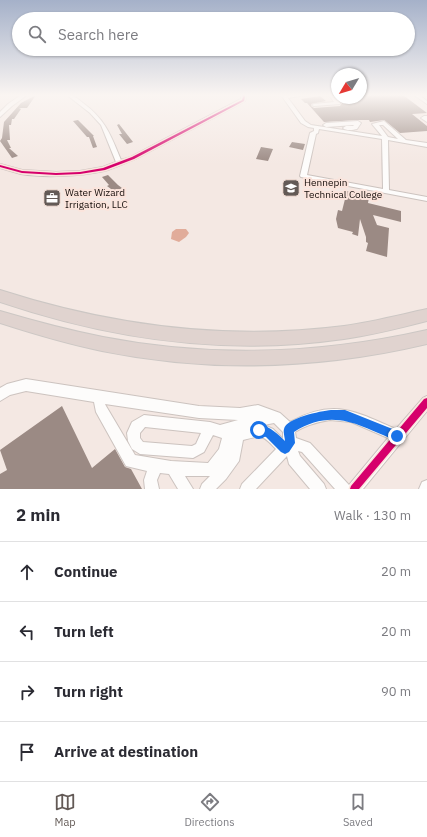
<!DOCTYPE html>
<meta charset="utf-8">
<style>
:root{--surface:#fff;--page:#f7f7f7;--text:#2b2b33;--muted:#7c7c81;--line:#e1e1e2;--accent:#635a56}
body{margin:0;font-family:"IBM Plex Sans",sans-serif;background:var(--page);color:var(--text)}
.compass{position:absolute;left:331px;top:68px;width:36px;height:36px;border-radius:50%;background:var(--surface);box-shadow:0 1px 3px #0004;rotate:232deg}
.stop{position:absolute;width:12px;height:12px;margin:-9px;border:3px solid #1a73e8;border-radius:50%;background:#fff}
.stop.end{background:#1a73e8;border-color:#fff;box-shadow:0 1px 4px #0008}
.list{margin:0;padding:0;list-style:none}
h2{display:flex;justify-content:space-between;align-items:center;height:52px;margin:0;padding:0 16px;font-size:17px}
h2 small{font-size:13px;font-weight:400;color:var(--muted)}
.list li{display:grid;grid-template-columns:26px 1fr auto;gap:12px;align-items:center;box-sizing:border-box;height:60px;padding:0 16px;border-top:1px solid var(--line)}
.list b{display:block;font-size:15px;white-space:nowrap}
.list em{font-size:13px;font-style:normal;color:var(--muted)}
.icon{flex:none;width:22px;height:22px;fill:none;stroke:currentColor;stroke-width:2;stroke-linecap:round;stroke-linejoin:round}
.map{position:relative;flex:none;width:427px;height:489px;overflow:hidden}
.search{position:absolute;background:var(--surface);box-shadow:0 1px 3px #0004;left:12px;right:12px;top:12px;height:44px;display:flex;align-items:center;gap:10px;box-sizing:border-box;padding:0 14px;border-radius:22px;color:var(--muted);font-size:15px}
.sheet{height:292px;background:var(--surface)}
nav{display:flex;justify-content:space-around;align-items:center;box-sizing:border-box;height:56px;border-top:1px solid var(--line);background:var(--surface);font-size:11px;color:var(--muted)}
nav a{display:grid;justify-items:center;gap:2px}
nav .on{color:var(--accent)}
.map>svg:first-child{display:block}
.water{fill:#e1ac9a}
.building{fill:#9b8a84}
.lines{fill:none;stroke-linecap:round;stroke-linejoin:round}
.minor-casing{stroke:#ccc3bf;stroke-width:2}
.highway-casing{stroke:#ccc7c4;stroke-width:2}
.minor{fill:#fdfcfb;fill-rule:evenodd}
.highway{fill:#e0d3cf;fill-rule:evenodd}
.cycleway-casing{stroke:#fbe4dc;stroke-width:3}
.cycleway{fill:#d6006c;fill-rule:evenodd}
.route{fill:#1a73e8}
.labels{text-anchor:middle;stroke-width:4;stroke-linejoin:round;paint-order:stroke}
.poi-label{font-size:10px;fill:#150d0a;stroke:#fbe4dc;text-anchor:start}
</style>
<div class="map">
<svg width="427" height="489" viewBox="0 0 427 489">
<rect width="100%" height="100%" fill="#f4e8e3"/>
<path class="water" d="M 176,229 L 186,229 L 189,233 L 186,237 L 179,242 L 171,239 L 172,232 Z"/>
<path class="building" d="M 36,95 L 27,108 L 19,108 L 21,109 L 14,119 L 12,119 L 11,125 L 9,125 L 10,140 L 7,140 L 11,148 L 9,148 L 18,156 L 12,158 L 0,141 L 2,138 L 4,122 L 21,103 Z
M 361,95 L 403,95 L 427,113 L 412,114 L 427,126 L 427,131 L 400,133 L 384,120 L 370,122 L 369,120 L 358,120 L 324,122 L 307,103 L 305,103 L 301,99 L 320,96 L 326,101 L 311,104 L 311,106 L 314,108 L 340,106 L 342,103 L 338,98 L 361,98 Z
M 78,120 L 94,136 L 93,136 L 97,147 L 93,148 L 89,137 L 87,137 L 73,121 Z
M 119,124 L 133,142 L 127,144 L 119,134 L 122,134 L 117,125 Z
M 292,142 L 305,144 L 303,150 L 289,147 Z
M 261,147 L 273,149 L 268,161 L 256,159 Z
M 108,175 L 118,185 L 122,188 L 115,192 L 107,186 L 109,185 L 102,177 Z
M 347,191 L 369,197 L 368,203 L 401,211 L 401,222 L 373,215 L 377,225 L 389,228 L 387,257 L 366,251 L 368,243 L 366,242 L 366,237 L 360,219 L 358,236 L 352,234 L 353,232 L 338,228 L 336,219 L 338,210 L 342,211 Z
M 62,406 L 92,468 L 115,449 L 125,467 L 131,469 L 142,489 L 0,489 L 0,474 L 7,470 L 0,450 Z"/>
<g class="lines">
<defs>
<path id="minor" d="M 21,95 L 27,95 L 12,106 L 0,117 L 0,112 L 8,104 Z
M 67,95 C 74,95 78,99 83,103 C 106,120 111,136 121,160 L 131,157 L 241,99 L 241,95 L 245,95 L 246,97 L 245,101 L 135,159 C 124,163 115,168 104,171 C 80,176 45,178 21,174 C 14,172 7,170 0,168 L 0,164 L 22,170 L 56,172 L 80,171 L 103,167 L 116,162 L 101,125 L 90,113 Z
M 281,95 L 305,95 L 288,98 L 305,121 L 311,125 L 382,136 L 372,124 L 384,121 L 406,140 L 427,143 L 427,147 L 388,140 L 389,190 L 427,197 L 427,201 L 301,177 L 300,176 L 310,133 L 314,131 L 314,128 L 308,127 L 301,123 ZM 379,125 L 383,125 L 398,139 L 388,137 ZM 319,129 L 382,139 L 383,189 L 307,175 L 316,134 L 318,133 Z
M 329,95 L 334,95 L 340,103 L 340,104 L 314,106 L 312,105 L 314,104 L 334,102 Z
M 414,95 L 419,95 L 427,101 L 427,104 Z
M 424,116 L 427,116 L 427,122 L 421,118 Z
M 358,121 L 361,123 L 357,129 C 353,130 346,131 343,128 L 346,126 L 353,126 L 354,125 L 326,127 L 323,125 L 326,123 Z
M 26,379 L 199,406 L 240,408 L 258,405 L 280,413 L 290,422 C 334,398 354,411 396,429 L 423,398 L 427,396 L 427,411 L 363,489 L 335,489 L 302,452 L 298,451 L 300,456 L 324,484 L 326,489 L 310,489 L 289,464 L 287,456 L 256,489 L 240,489 L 242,484 L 276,449 C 262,434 262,435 243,440 L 239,461 L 226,479 L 216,489 L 200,489 L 202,484 L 210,476 L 185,476 L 193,489 L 178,489 L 169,474 L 160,473 L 157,480 L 159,489 L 145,489 L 144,480 L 147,471 L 126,466 L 96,412 L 94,402 L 26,391 L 10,395 L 0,401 L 0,388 L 7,384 ZM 105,404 L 199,418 L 238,420 L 220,425 L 210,422 L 144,415 L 132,422 L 127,433 L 128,441 L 132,449 L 140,454 L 193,458 L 204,452 L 213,435 L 222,438 L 219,449 L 208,463 L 171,461 L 135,455 L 106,406 ZM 330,420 L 351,422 L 388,438 L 349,485 L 310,443 L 296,438 L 295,432 C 306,425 317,422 330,420 ZM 274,423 L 283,432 L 283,439 L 273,429 L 264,425 ZM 145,427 L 201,433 L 196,444 L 192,446 L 143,442 L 140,438 L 140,433 Z
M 427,480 L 427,489 L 419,489 L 422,482 Z"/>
<path id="highway" d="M 0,290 C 112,326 226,341 344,326 C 372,322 399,315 427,309 L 427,321 C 400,328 372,335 344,339 C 226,356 112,340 0,302 Z
M 0,311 C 34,321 68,330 103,337 C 210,358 321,354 427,330 L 427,344 C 321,369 210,373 102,351 C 68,344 34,334 0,323 Z"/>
</defs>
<use href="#minor" class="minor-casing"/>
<use href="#highway" class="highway-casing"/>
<use href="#minor" class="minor"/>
<use href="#highway" class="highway"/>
<defs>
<path id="cycleway" d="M 242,95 L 245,95 L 245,97 L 244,101 L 134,159 L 105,170 L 80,174 L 56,175 L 22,173 L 0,167 L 0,165 L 22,171 L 56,173 L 80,172 L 103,168 L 132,157 L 242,100 L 243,97 Z
M 427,398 L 427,408 L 359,489 L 350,489 L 351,486 L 424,399 Z"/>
</defs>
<use href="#cycleway" class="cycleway-casing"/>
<use href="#cycleway" class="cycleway"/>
</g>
<linearGradient id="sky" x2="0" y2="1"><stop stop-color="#a5b1c9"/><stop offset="0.58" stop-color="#faf5f2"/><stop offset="1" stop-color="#faf5f2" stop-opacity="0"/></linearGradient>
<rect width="427" height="164" fill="url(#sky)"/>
<path class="route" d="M 331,410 L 345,410 L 400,432 L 402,436 L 400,440 L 397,441 C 359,426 334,407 294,432 L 295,443 L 289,452 L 285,454 L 281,452 L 266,437 L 255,434 L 254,430 L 255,427 C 267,422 277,434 285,441 C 285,438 283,432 284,429 C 286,418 321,411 331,410 Z"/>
<defs>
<symbol id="university-square" viewBox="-11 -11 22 22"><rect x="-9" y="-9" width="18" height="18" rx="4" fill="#635a56" stroke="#fbe4dc"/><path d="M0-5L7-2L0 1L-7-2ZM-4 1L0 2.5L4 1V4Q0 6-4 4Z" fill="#fff"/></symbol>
<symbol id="office-square" viewBox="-11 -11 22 22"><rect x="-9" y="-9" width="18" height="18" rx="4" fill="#635a56" stroke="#fbe4dc"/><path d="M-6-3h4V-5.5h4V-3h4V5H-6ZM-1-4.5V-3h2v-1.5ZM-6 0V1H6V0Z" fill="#fff"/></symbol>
</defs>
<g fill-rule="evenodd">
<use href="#university-square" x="281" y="178" width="20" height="20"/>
<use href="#office-square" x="42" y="188" width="20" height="20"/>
</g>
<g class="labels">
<g class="poi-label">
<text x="304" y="186">Hennepin<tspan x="304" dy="12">Technical College</tspan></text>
<text x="65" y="196">Water Wizard<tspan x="65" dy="12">Irrigation, LLC</tspan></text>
</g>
</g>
</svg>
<svg class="compass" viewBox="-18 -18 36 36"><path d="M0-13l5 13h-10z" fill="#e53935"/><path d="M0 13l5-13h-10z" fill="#7c7c81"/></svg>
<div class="stop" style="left:259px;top:430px"></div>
<div class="stop end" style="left:397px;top:436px"></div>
<div class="search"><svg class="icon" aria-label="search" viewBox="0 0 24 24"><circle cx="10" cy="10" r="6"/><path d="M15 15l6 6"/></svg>Search here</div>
</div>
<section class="sheet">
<h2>2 min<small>Walk · 130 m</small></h2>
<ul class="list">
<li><svg class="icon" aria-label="ahead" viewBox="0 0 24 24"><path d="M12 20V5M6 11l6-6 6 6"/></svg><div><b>Continue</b></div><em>20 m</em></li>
<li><svg class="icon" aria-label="left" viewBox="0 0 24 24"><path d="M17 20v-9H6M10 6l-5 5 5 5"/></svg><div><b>Turn left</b></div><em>20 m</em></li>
<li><svg class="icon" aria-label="right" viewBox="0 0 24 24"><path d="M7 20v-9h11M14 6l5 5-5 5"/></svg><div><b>Turn right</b></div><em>90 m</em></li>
<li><svg class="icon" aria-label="arrive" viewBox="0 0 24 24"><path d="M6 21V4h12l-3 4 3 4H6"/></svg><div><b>Arrive at destination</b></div></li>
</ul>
</section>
<nav>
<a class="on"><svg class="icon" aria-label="map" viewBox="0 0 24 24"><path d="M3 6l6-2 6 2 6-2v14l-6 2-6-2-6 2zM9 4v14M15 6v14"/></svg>Map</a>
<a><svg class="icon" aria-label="directions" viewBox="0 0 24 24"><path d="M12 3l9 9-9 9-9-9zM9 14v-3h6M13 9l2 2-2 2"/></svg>Directions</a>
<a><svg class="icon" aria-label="saved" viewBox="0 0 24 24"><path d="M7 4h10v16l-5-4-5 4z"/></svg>Saved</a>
</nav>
